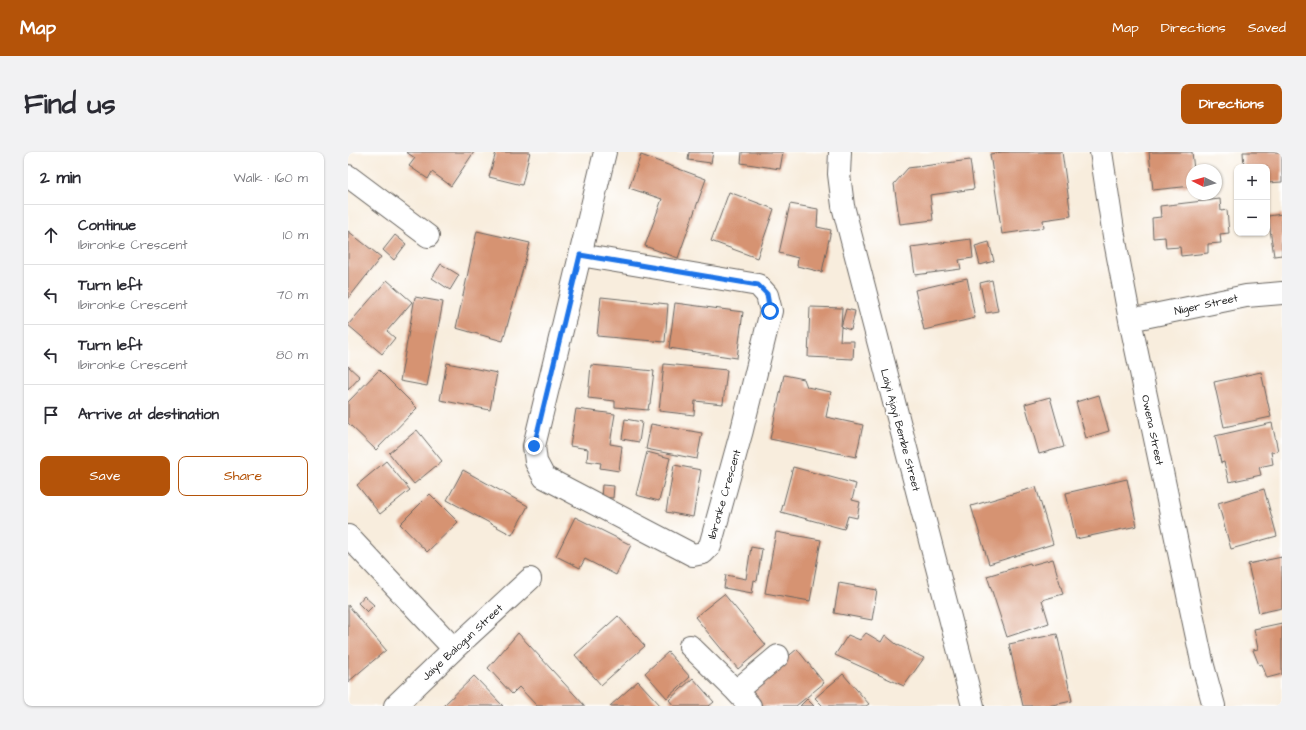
<!DOCTYPE html>
<meta charset="utf-8">
<style>
:root{--surface:#fff;--page:#f2f2f3;--text:#2b2b33;--muted:#7c7c81;--line:#e1e1e2;--accent:#b45309}
body{margin:0;font-family:"Architects Daughter",sans-serif;background:var(--page);color:var(--text)}
.controls{position:absolute;right:12px;top:12px;display:grid;overflow:hidden;border-radius:8px;box-shadow:0 1px 3px #0004}
.controls button{width:36px;height:36px;display:grid;place-items:center;padding:0;border:0;border-bottom:1px solid var(--line);background:var(--surface);color:var(--text);font:20px sans-serif}
.compass{position:absolute;left:838px;top:12px;width:36px;height:36px;border-radius:50%;background:var(--surface);box-shadow:0 1px 3px #0004;rotate:276deg}
.stop{position:absolute;width:12px;height:12px;margin:-9px;border:3px solid #1a73e8;border-radius:50%;background:#fff}
.stop.end{background:#1a73e8;border-color:#fff;box-shadow:0 1px 4px #0008}
.list{margin:0;padding:0;list-style:none}
h2{display:flex;justify-content:space-between;align-items:center;height:52px;margin:0;padding:0 16px;font-size:17px}
h2 small{font-size:13px;font-weight:400;color:var(--muted)}
.list li{display:grid;grid-template-columns:26px 1fr auto;gap:12px;align-items:center;box-sizing:border-box;height:60px;padding:0 16px;border-top:1px solid var(--line)}
.list b{display:block;font-size:15px;white-space:nowrap}
.list p{margin:0;font-size:13px;white-space:nowrap;color:var(--muted)}
.list em{font-size:13px;font-style:normal;color:var(--muted)}
.actions{display:flex;gap:8px;padding:12px 16px}
.actions a{flex:1;padding:9px 0;border:1px solid var(--accent);border-radius:8px;text-align:center;font-size:14px;color:var(--accent)}
.actions .main{background:var(--accent);color:#fff}
.icon{flex:none;width:22px;height:22px;fill:none;stroke:currentColor;stroke-width:2;stroke-linecap:round;stroke-linejoin:round}
.map{position:relative;flex:none;width:934px;height:554px;overflow:hidden;border-radius:8px}
header{display:flex;align-items:center;gap:24px;box-sizing:border-box;height:56px;padding:0 20px;background:var(--accent);color:#fff}
header strong{font-size:19px}
nav{display:flex;gap:22px;margin-inline-start:auto;font-size:14px}
.intro{display:flex;align-items:center;justify-content:space-between;box-sizing:border-box;height:96px;padding:0 24px}
h1{margin:0;font-size:28px}
.button{padding:10px 18px;border-radius:8px;background:var(--accent);color:#fff;font-size:14px;font-weight:700}
main{display:flex;gap:24px;padding:0 24px}
aside{flex:1;background:var(--surface);border-radius:8px;box-shadow:0 1px 3px #0004}
.map>svg:first-child{display:block}
.building{fill:#d69372}
.lines{fill:none;stroke-linecap:round;stroke-linejoin:round}
.minor-casing{stroke:#696560;stroke-width:24}
.minor{stroke:#fff;stroke-width:22}
.route{stroke:#1a73e8;stroke-width:5}
.labels{text-anchor:middle;stroke-width:4;stroke-linejoin:round;paint-order:stroke}
.street-label{font-size:11px;fill:#1c1c1c;stroke:#fff}
</style>
<header>
<strong>Map</strong>
<nav><a>Map</a><a>Directions</a><a>Saved</a></nav>
</header>
<div class="intro"><h1>Find us</h1><a class="button">Directions</a></div>
<main>
<aside>
<h2>2 min<small>Walk · 160 m</small></h2>
<ul class="list">
<li><svg class="icon" aria-label="ahead" viewBox="0 0 24 24"><path d="M12 20V5M6 11l6-6 6 6"/></svg><div><b>Continue</b><p>Ibironke Crescent</p></div><em>10 m</em></li>
<li><svg class="icon" aria-label="left" viewBox="0 0 24 24"><path d="M17 20v-9H6M10 6l-5 5 5 5"/></svg><div><b>Turn left</b><p>Ibironke Crescent</p></div><em>70 m</em></li>
<li><svg class="icon" aria-label="left" viewBox="0 0 24 24"><path d="M17 20v-9H6M10 6l-5 5 5 5"/></svg><div><b>Turn left</b><p>Ibironke Crescent</p></div><em>80 m</em></li>
<li><svg class="icon" aria-label="arrive" viewBox="0 0 24 24"><path d="M6 21V4h12l-3 4 3 4H6"/></svg><div><b>Arrive at destination</b></div></li>
</ul>
<div class="actions"><a class="main">Save</a><a>Share</a></div>
</aside>
<div class="map">
<svg width="934" height="554" viewBox="0 0 934 554">
<rect width="100%" height="100%" fill="#fff"/>
<filter id="ink" filterUnits="userSpaceOnUse"><feTurbulence type="fractalNoise" baseFrequency=".025" numOctaves="2"/><feDisplacementMap in="SourceGraphic" scale="8" xChannelSelector="R" yChannelSelector="G"/><feConvolveMatrix kernelMatrix="1 2 1 2 8 2 1 2 1" color-interpolation-filters="sRGB"/></filter>
<filter id="wash" filterUnits="userSpaceOnUse"><feTurbulence type="fractalNoise" baseFrequency=".012" numOctaves="4" result="noise"/><feDisplacementMap in="SourceGraphic" scale="16" xChannelSelector="R" yChannelSelector="G"/><feGaussianBlur stdDeviation="0.9" result="paint"/><feColorMatrix in="noise" values="0 0 0 0 0 0 0 0 0 0 0 0 0 0 0 0 0 1.4 0 .05"/><feComposite in="paint" operator="in"/></filter>
<g filter="url(#wash)">
<rect width="100%" height="100%" fill="#f8eddd"/>
<g id="blocks">
<path class="building" d="M 58,0 L 126,0 L 103,34 L 84,20 L 80,27 L 61,14 L 67,6 Z
M 148,0 L 182,0 L 174,33 L 141,25 Z
M 341,0 L 365,0 L 363,11 L 340,8 Z
M 394,0 L 435,0 L 432,17 L 393,11 Z
M 654,0 L 714,0 L 723,64 L 695,68 L 696,76 L 654,82 L 642,2 Z
M 801,0 L 844,0 L 846,18 L 844,18 L 844,34 L 805,38 Z
M 895,0 L 934,0 L 934,30 L 919,31 L 919,15 L 896,15 Z
M 293,3 L 358,27 L 330,106 L 297,94 L 314,47 L 281,36 Z
M 622,8 L 626,37 L 582,43 L 585,68 L 552,72 L 546,32 L 560,16 Z
M 381,40 L 426,57 L 409,106 L 363,89 Z
M 872,47 L 873,59 L 879,58 L 881,81 L 872,82 L 873,91 L 860,92 L 860,101 L 833,104 L 832,95 L 818,96 L 817,85 L 805,86 L 804,66 L 813,65 L 812,54 Z
M 442,52 L 470,57 L 469,75 L 483,78 L 474,120 L 449,114 L 450,106 L 431,101 Z
M 934,62 L 934,103 L 926,104 L 920,64 Z
M 0,79 L 33,105 L 0,147 Z
M 129,79 L 182,91 L 155,189 L 108,176 Z
M 47,83 L 58,92 L 46,108 L 35,98 Z
M 623,87 L 625,106 L 611,108 L 613,117 L 567,123 L 563,95 Z
M 641,90 L 646,109 L 632,113 L 627,94 Z
M 93,112 L 111,123 L 102,138 L 84,126 Z
M 619,126 L 627,166 L 576,178 L 567,138 Z
M 39,128 L 64,150 L 39,179 L 47,186 L 34,202 L 0,173 Z
M 644,128 L 650,159 L 638,161 L 632,131 Z
M 67,145 L 95,150 L 79,234 L 52,229 Z
M 253,145 L 320,152 L 317,190 L 249,184 Z
M 327,151 L 395,160 L 389,206 L 321,196 Z
M 462,155 L 494,156 L 493,175 L 498,157 L 507,159 L 503,178 L 493,175 L 492,189 L 506,189 L 505,207 L 460,205 Z
M 99,211 L 149,221 L 142,258 L 92,248 Z
M 316,212 L 379,218 L 375,252 L 347,249 L 346,263 L 311,259 Z
M 243,213 L 306,219 L 302,252 L 301,252 L 300,258 L 267,255 L 267,249 L 240,246 Z
M 0,214 L 12,225 L 0,238 Z
M 31,218 L 69,256 L 28,298 L 0,271 L 0,250 Z
M 913,220 L 923,265 L 876,275 L 866,230 Z
M 436,223 L 456,227 L 459,235 L 483,240 L 478,265 L 515,273 L 508,305 L 422,287 Z
M 751,243 L 761,279 L 738,286 L 728,250 Z
M 702,245 L 716,295 L 691,302 L 677,252 Z
M 228,257 L 267,262 L 262,292 L 274,294 L 271,319 L 252,316 L 253,311 L 239,309 L 240,297 L 222,294 Z
M 277,267 L 294,270 L 291,290 L 274,287 Z
M 924,271 L 930,299 L 923,300 L 925,312 L 911,315 L 913,323 L 881,330 L 876,310 L 873,311 L 867,284 Z
M 303,272 L 354,281 L 349,307 L 298,297 Z
M 69,278 L 94,309 L 66,332 L 41,301 Z
M 299,300 L 322,306 L 311,349 L 288,343 Z
M 38,309 L 62,338 L 32,362 L 9,333 Z
M 326,313 L 353,318 L 345,365 L 318,360 Z
M 445,315 L 508,332 L 504,348 L 512,350 L 509,366 L 500,364 L 496,377 L 433,360 Z
M 115,318 L 180,354 L 164,383 L 99,348 Z
M 779,327 L 789,374 L 728,387 L 718,341 Z
M 254,333 L 266,334 L 265,346 L 253,345 Z
M 688,335 L 705,392 L 641,412 L 623,354 Z
M 916,337 L 929,384 L 883,397 L 870,351 Z
M 82,342 L 110,370 L 79,400 L 52,372 Z
M 227,365 L 283,393 L 268,423 L 237,407 L 232,416 L 208,404 Z
M 428,380 L 473,388 L 462,449 L 417,441 Z
M 403,395 L 414,397 L 409,429 L 406,428 L 404,441 L 376,436 L 378,423 L 398,427 Z
M 934,405 L 934,456 L 911,461 L 900,412 Z
M 705,407 L 715,442 L 694,448 L 701,471 L 659,485 L 639,424 L 682,411 L 683,413 Z
M 491,431 L 529,438 L 524,468 L 486,461 Z
M 376,442 L 418,493 L 390,517 L 347,465 Z
M 16,444 L 26,453 L 19,460 L 10,451 Z
M 0,453 L 38,498 L 0,530 Z
M 270,464 L 297,494 L 253,533 L 227,503 Z
M 934,471 L 934,522 L 919,526 L 914,512 L 911,513 L 905,498 L 910,497 L 906,477 Z
M 170,481 L 237,554 L 189,554 L 171,535 L 164,542 L 140,516 Z
M 518,481 L 533,490 L 537,483 L 548,492 L 576,506 L 556,534 L 487,503 L 500,483 L 512,488 Z
M 709,482 L 724,549 L 700,554 L 675,554 L 661,492 Z
M 449,497 L 476,531 L 448,554 L 411,554 L 399,539 Z
M 320,500 L 342,525 L 319,546 L 297,521 Z
M 495,522 L 521,552 L 518,554 L 475,554 L 467,546 Z
M 126,524 L 155,554 L 95,554 Z
M 345,526 L 366,550 L 361,554 L 326,554 L 321,548 Z
M 290,529 L 313,554 L 262,554 Z
M 459,547 L 466,554 L 452,554 Z"/>
</g>
</g>
<g filter="url(#ink)">
<use href="#blocks" fill-opacity="0" stroke="#696560" stroke-width="1"/>
<g class="lines">
<defs>
<path id="minor" d="M 492,0 L 491,22 L 495,54 L 625,554
M 753,0 L 766,84 L 782,168 L 855,514 L 866,554
M 0,24 L 80,84
M 232,103 L 410,133 L 419,143 L 423,159 L 394,278 L 362,394 L 355,401 L 345,403 L 196,325 L 188,310 L 186,294 L 257,0
M 782,168 L 898,144 L 934,141
M 0,384 L 106,497
M 342,494 L 388,539 L 402,554
M 388,539 L 430,504
M 47,554 L 106,497 L 182,427"/>
</defs>
<use href="#minor" class="minor-casing"/>
<use href="#minor" class="minor"/>
</g>
</g>
<g class="lines" filter="url(#ink)">
<path class="route" d="M 186,294 L 232,103 L 410,133 L 419,142 L 422,159"/>
</g>
<g class="labels">
<g class="street-label">
<text transform="translate(858 152) rotate(-12)" y="4">Niger Street</text>
<text transform="translate(553 278) rotate(75)" y="4">Laiyi Ajayi Bembe Street</text>
<text transform="translate(805 278) rotate(78)" y="4">Owena Street</text>
<text transform="translate(376 342) rotate(-74)" y="4">Ibironke Crescent</text>
<text transform="translate(114 490) rotate(-43)" y="4">Jaiye Balogun Street</text>
</g>
</g>
</svg>
<div class="controls">
<button>+</button>
<button>−</button>
</div>
<svg class="compass" viewBox="-18 -18 36 36"><path d="M0-13l5 13h-10z" fill="#e53935"/><path d="M0 13l5-13h-10z" fill="#7c7c81"/></svg>
<div class="stop" style="left:422px;top:159px"></div>
<div class="stop end" style="left:186px;top:294px"></div>
</div>
</main>
